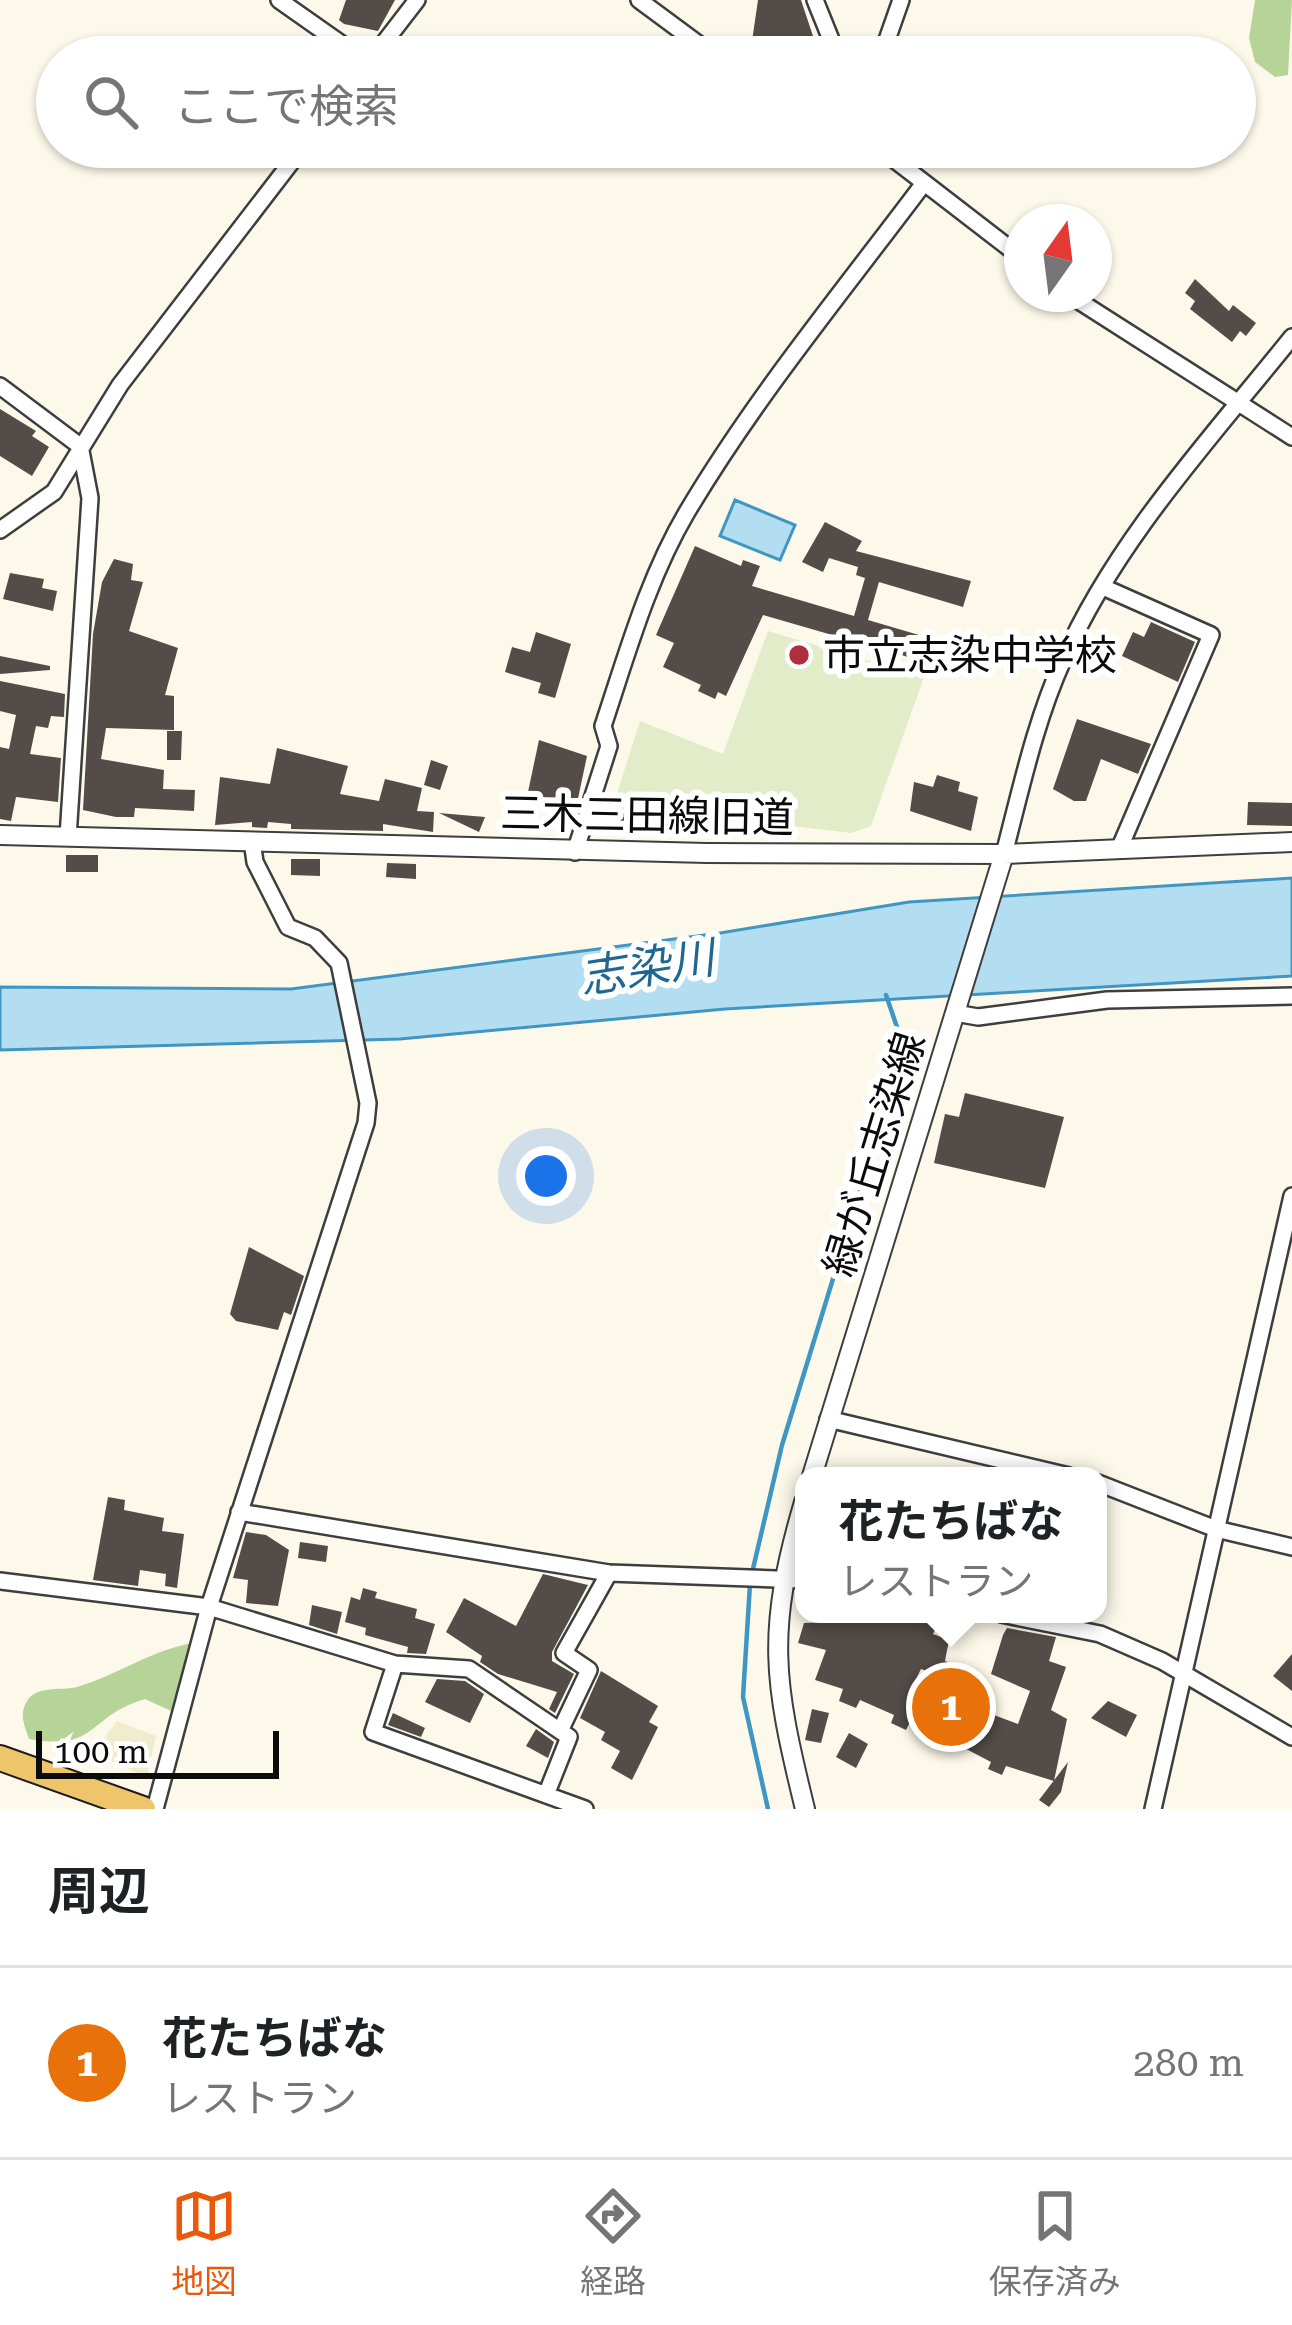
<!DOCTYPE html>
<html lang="ja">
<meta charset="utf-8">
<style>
:root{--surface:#fff;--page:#f6f6f6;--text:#202124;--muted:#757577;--line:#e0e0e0;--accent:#ea580c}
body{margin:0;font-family:"Roboto Serif","Noto Sans JP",serif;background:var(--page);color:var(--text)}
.compass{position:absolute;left:1004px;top:204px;width:108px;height:108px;border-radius:50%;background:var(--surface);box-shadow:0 3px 9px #0004;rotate:14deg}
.scale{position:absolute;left:36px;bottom:30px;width:243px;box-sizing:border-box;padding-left:12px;border:6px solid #0b0b0b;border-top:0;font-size:33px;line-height:42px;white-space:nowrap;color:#0b0b0b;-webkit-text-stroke:9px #fff;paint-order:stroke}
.you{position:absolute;left:546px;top:1176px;width:42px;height:42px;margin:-30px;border:9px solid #fff;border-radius:50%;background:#1a73e8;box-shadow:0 0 0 18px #1a73e833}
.badge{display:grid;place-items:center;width:78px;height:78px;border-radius:50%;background:var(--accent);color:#fff;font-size:39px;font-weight:700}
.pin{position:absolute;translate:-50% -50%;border:6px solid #fff;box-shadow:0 3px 12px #0006}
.popup{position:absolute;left:795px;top:1467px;width:312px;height:156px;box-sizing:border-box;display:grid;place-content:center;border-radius:24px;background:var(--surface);filter:drop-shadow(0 3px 9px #0005);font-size:39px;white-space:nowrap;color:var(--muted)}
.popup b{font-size:45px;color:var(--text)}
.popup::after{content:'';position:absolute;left:50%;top:100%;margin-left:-24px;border:24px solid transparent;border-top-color:var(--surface)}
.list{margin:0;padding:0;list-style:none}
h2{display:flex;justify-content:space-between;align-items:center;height:156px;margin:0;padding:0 48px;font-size:51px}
h2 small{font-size:39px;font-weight:400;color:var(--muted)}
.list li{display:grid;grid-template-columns:78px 1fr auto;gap:36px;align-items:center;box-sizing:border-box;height:192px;padding:0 48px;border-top:3px solid var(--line)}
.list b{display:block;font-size:45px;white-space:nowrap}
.list p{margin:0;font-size:39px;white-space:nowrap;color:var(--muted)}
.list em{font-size:39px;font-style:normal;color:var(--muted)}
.icon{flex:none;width:66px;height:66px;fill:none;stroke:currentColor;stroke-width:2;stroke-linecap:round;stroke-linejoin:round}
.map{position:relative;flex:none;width:1292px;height:1809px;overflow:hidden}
.search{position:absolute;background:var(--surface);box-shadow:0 3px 9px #0004;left:36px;right:36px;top:36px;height:132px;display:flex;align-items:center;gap:30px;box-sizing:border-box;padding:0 42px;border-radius:66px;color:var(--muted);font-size:45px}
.sheet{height:348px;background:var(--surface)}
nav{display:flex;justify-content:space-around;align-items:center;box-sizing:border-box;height:168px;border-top:3px solid var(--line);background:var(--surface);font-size:33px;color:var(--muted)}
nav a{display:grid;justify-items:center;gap:6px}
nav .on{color:var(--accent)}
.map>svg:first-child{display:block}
.farmland{fill:#f1eccd}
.forest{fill:#b7d498}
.pitch{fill:#e2ecc8}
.water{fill:#b3def1;stroke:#4096c2;stroke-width:3}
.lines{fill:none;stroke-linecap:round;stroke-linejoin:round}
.stream{stroke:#4096c2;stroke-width:4.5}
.building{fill:#534c48;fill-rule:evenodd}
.minor-casing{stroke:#3e3e3e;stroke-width:20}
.tertiary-casing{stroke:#3e3e3e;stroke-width:22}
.primary-casing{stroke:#1c1c1c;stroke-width:28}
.minor{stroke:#fff;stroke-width:15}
.tertiary{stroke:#fff;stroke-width:18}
.primary{stroke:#eec56a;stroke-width:24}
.poi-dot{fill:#af2f3d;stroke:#fff;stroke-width:4.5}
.labels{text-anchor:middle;stroke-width:12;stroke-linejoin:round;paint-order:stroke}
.poi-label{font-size:42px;fill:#0b0b0b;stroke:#fff;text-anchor:start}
.street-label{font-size:42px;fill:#0b0b0b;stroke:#fff}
.water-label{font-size:45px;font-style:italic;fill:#1f6792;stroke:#fff}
</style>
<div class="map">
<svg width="1292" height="1809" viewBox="0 0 1292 1809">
<rect width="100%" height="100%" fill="#fdf9ea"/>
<path class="farmland" d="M 117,1721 L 156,1736 L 147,1777 L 93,1753 Z"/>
<path class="forest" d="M 1255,0 L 1292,0 L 1288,75 L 1275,77 L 1255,62 L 1249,38 Z
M 192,1643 L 171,1711 L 145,1699 C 87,1716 98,1752 29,1739 C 25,1727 19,1715 26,1703 C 34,1685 61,1691 77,1687 C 117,1675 150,1651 192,1643 Z"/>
<path class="pitch" d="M 768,631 L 924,677 L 871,826 L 851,833 L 689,814 L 672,822 L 613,806 L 640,721 L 723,754 Z"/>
<path class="water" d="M 735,500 L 795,525 L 780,560 L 720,536 Z
M 1292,878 L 1292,976 L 725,1009 L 400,1039 L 0,1050 L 0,987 L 291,989 L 720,933 L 909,902 Z"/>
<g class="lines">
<path class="stream" d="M 752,1573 L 782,1445 L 898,1067 L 898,1030 L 886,995
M 750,1584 L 743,1697 L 768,1809"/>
</g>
<path class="building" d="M 346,0 L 395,0 L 378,31 L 344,24 L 339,20 Z
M 758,0 L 801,0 L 819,54 L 751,48 Z
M 1195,279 L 1229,311 L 1233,305 L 1256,323 L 1246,336 L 1240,331 L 1232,342 L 1190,309 L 1195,301 L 1185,293 Z
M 0,409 L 36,431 L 32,436 L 49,447 L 32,476 L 0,456 Z
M 825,522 L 862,541 L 856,551 L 971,581 L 963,607 L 879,582 L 868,620 L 936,640 L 929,663 L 763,615 L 726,696 L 718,692 L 715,699 L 698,691 L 701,685 L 663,667 L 674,643 L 656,635 L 695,546 L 741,566 L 743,560 L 760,566 L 752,586 L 854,616 L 865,578 L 856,575 L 858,567 L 829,558 L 823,572 L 802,562 Z
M 114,559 L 133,564 L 131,580 L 143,582 L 129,631 L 178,648 L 165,695 L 174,696 L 174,730 L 106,728 L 101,759 L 164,770 L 163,789 L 195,790 L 194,811 L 135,808 L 134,817 L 116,817 L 83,810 L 93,634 L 102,582 Z
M 10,573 L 44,579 L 42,588 L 57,591 L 53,611 L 3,599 Z
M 1151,622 L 1195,642 L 1178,682 L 1122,656 L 1133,632 L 1144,637 Z
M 536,632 L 571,644 L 555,698 L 538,693 L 541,683 L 505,672 L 512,647 L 530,652 Z
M 0,656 L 50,666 L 50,670 L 0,674 Z
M 0,681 L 65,694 L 64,717 L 51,716 L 48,728 L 36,726 L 30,754 L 61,758 L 58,802 L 16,797 L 11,821 L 0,819 L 0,747 L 9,749 L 16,715 L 0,711 Z
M 1077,719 L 1151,744 L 1138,774 L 1101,759 L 1086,801 L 1074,801 L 1053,789 Z
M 167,731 L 182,731 L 181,760 L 167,760 Z
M 539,740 L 587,756 L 576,808 L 545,803 L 546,798 L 528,792 Z
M 277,748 L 348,766 L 340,794 L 379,801 L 385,779 L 422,788 L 417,811 L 434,812 L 433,832 L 383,824 L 383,831 L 291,829 L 291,824 L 268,822 L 267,828 L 252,827 L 252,822 L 215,825 L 220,777 L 270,784 Z
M 431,760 L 448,766 L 440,790 L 424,785 Z
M 937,775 L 960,782 L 958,791 L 978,797 L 971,831 L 910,811 L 914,782 L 933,787 Z
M 1248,802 L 1292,803 L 1292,826 L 1247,825 Z
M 605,807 L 628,815 L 623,831 L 600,824 Z
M 439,813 L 485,817 L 479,832 Z
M 66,855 L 98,855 L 98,872 L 66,872 Z
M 291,859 L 320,859 L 320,876 L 291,875 Z
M 387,863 L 416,864 L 416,879 L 386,877 Z
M 965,1093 L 1064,1117 L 1045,1188 L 934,1163 L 945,1114 L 959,1117 Z
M 249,1247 L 304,1276 L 291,1315 L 284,1312 L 278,1330 L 236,1321 L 230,1314 Z
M 108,1497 L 125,1500 L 124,1510 L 164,1518 L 162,1531 L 184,1534 L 177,1588 L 165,1586 L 166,1574 L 140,1570 L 138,1586 L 93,1580 Z
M 246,1532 L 266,1535 L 289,1550 L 278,1606 L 246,1603 L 248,1580 L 233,1578 Z
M 300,1542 L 328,1546 L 326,1562 L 298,1558 Z
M 543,1574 L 588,1585 L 552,1652 L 552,1661 L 574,1674 L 555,1713 L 549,1709 L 557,1692 L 498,1674 L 480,1662 L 482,1656 L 446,1632 L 464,1598 L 516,1626 Z
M 363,1588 L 377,1592 L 375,1598 L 417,1609 L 415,1618 L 435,1624 L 426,1654 L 407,1653 L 408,1647 L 365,1635 L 366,1628 L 345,1622 L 351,1597 L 360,1600 Z
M 312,1605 L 342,1612 L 337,1634 L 309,1625 Z
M 838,1614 L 893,1623 L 897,1614 L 940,1619 L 933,1634 L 949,1640 L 945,1661 L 963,1668 L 951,1699 L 1018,1724 L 1030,1691 L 991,1674 L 1003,1635 L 1007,1628 L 1056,1637 L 1049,1661 L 1066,1667 L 1051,1710 L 1067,1719 L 1054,1781 L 1006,1766 L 1002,1775 L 988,1769 L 991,1762 L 949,1740 L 910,1722 L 906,1730 L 891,1723 L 894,1715 L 860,1700 L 856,1708 L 839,1701 L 843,1689 L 815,1680 L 826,1650 L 798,1643 L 804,1623 L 835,1622 ZM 921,1669 L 944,1677 L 932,1701 L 910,1691 Z
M 1292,1654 L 1292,1691 L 1273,1676 Z
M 601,1671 L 658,1706 L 649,1722 L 658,1727 L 632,1780 L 611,1768 L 620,1751 L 601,1740 L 605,1732 L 580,1718 Z
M 437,1679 L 465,1681 L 484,1694 L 470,1723 L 425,1702 Z
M 1108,1701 L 1137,1715 L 1126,1737 L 1091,1718 Z
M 812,1709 L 829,1713 L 821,1743 L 805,1740 Z
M 393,1713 L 425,1728 L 421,1737 L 388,1725 Z
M 536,1729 L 554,1742 L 548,1758 L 526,1746 Z
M 849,1733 L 868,1744 L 856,1768 L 836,1757 Z
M 1068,1762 L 1061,1792 L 1049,1807 L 1039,1800 Z"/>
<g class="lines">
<defs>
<path id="minor" d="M 279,0 L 360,57
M 639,0 L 716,57
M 815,0 L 838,57
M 373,57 L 417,0
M 881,57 L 901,0
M 878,147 L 1022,258
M 1068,294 L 1292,437
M 0,386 L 80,446 L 90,498 L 68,837
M 0,530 L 54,492 L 120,385 L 303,147
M 1103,587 L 1211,635 L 1120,847
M 575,852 L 609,746 L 603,726 C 627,654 648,578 687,512 C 756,396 843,291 924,183
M 1004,854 C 1021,789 1035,722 1063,660 C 1116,540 1211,438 1292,337
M 955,1013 L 978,1017 L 1107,1000 L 1292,996
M 828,1419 L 1069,1476
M 1098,1483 L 1216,1529 L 1292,1547
M 239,1512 L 609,1573 L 804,1580
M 0,1581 L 209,1607 L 395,1664 L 373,1732 L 585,1809
M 1001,1614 L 1100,1634 L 1162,1661 L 1292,1737
M 395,1664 L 469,1669 L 569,1737 L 546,1795
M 560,1731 L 589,1670 L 564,1653 L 609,1573
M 155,1809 L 209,1607 L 366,1123 L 368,1103 L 339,963 L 315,938 L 288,927 L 255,862 L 252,841
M 1153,1809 L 1292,1196"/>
<path id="tertiary" d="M 0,835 L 707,853 L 1004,854 L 1292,842
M 812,1476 L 1004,854
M 804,1502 C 766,1632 773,1679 805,1809"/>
<path id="primary" d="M 0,1758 L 143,1809"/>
</defs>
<use href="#minor" class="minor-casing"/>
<use href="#tertiary" class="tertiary-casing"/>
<use href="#primary" class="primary-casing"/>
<use href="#minor" class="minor"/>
<use href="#tertiary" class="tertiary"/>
<use href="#primary" class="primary"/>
</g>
<circle class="poi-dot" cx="799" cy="655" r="12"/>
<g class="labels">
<g class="poi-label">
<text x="823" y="670">市立志染中学校</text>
</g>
<g class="street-label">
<text transform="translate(647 815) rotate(1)" y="15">三木三田線旧道</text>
<text transform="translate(874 1154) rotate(-73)" y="15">緑が丘志染線</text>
</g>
<g class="water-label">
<text transform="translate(647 967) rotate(-9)" y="16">志染川</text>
</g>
</g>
</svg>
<svg class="compass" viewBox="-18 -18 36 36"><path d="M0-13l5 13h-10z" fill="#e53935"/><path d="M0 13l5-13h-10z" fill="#757577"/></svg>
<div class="scale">100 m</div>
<div class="you"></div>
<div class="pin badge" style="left:951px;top:1707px;background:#e8710a">1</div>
<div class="popup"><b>花たちばな</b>レストラン</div>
<div class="search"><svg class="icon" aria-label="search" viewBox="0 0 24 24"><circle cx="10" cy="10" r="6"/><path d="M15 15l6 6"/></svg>ここで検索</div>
</div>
<section class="sheet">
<h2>周辺<small></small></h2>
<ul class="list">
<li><span class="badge" style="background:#e8710a">1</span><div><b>花たちばな</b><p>レストラン</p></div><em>280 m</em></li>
</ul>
</section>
<nav>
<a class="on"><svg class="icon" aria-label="map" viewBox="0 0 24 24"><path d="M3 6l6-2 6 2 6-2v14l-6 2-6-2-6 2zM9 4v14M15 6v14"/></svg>地図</a>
<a><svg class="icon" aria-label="directions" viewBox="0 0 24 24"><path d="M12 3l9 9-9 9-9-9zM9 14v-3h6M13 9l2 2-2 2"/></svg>経路</a>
<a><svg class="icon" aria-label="saved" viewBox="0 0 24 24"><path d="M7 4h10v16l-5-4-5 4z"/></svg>保存済み</a>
</nav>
